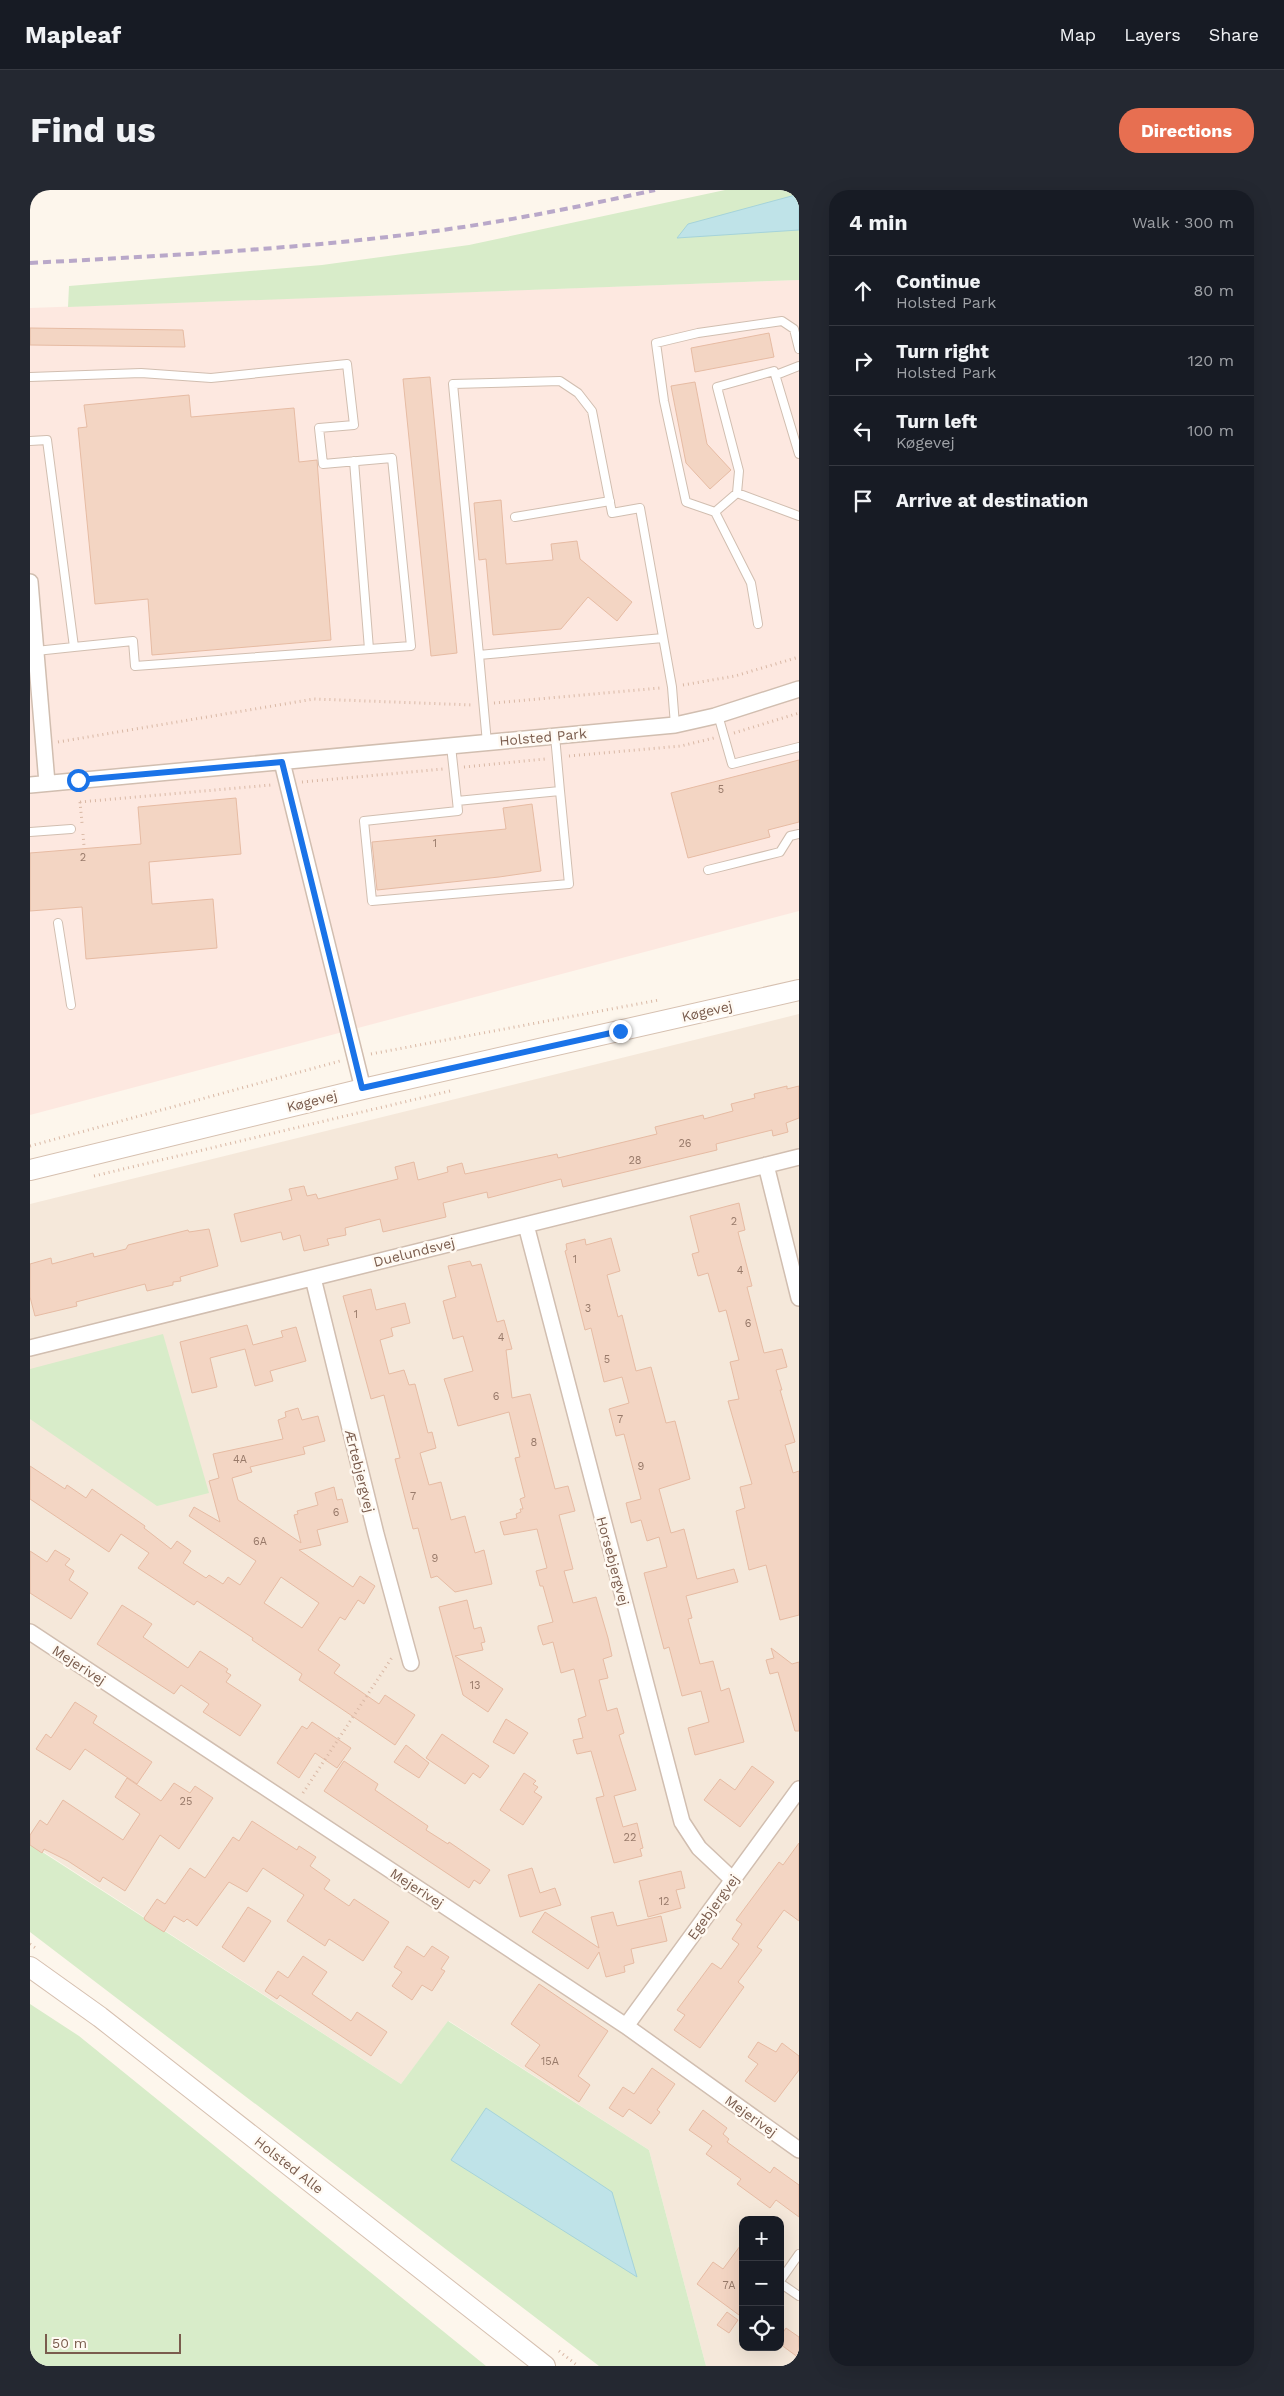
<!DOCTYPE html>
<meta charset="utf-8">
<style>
:root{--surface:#171b24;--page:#242831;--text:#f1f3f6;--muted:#9ea1a6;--line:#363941;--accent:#e76f51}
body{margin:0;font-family:"Work Sans",sans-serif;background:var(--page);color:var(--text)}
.controls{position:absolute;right:15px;bottom:15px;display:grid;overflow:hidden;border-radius:10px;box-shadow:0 5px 20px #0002}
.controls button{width:45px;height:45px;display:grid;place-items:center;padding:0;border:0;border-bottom:1px solid var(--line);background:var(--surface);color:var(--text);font:25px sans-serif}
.scale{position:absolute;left:15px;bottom:12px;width:136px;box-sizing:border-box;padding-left:5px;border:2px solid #7a5c4d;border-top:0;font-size:14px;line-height:18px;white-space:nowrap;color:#7a5c4d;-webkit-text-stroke:4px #fffaf3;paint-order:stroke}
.stop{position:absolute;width:15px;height:15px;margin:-11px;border:4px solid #1a73e8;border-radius:50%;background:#fff}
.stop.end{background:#1a73e8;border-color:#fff;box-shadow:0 1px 5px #0008}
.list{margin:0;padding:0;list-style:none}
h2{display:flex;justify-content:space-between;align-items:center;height:65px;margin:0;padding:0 20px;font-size:21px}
h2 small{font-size:16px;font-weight:400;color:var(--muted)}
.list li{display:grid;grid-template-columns:32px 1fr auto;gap:15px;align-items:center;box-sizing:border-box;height:70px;padding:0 20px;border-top:1px solid var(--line)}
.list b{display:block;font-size:19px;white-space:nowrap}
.list p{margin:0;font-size:16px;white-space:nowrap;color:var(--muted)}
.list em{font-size:16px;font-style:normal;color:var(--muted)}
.icon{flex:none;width:28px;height:28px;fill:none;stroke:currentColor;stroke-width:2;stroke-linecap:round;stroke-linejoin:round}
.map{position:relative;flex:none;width:769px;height:2176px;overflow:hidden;border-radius:20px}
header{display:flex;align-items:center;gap:30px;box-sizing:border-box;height:70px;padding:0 25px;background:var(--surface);border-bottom:1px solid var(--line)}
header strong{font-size:24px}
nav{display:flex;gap:28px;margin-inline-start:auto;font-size:18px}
.intro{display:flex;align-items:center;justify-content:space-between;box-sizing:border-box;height:120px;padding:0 30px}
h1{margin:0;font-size:35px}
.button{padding:12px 22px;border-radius:20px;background:var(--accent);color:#fff;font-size:18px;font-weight:700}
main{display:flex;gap:30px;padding:0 30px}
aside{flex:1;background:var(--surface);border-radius:20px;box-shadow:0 5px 20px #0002}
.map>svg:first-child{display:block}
.residential{fill:#f5e8da;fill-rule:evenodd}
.commercial{fill:#fde8e0}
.green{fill:#d8ecc9}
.water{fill:#bfe3e8;stroke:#a5d3da}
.building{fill:#f3d5c3;stroke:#e6bba3;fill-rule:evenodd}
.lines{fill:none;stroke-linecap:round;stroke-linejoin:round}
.lane-casing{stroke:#d1beb0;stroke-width:10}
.street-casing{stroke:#d1beb0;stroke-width:18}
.secondary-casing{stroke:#d6c0b0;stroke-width:22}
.path{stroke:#d9b8a5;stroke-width:3;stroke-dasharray:1 4;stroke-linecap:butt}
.lane{stroke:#fff;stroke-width:8}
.street{stroke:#fff;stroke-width:15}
.secondary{stroke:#fff;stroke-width:20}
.rail{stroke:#b9a8c9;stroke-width:4;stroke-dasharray:8 5;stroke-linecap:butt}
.route{stroke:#1a73e8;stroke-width:6}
.labels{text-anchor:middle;stroke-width:5;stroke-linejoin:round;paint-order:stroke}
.number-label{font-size:11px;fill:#987a6a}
.street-label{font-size:14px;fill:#7a5c4d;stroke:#fffaf3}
</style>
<header>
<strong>Mapleaf</strong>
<nav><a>Map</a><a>Layers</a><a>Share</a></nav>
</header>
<div class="intro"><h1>Find us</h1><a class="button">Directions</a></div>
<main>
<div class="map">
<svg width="769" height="2176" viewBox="0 0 769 2176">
<rect width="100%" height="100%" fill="#fdf6ec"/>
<path class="residential" d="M 769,824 L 769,2176 L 676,2176 L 619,1960 L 419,1831 L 371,1894 L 0,1653 L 0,1014 ZM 713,2030 L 750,2030 L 750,2157 L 713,2157 Z"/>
<path class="commercial" d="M 769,90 L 769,721 L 0,925 L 0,118 Z"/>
<path class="green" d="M 695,0 L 769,0 L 769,90 L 38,117 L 39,96 L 292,75 L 439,55 Z
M 133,1144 L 179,1303 L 127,1316 L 0,1229 L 0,1179 Z
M 0,1654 L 371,1894 L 418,1831 L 619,1960 L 676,2176 L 569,2176 L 0,1742 Z
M 0,1814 L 49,1846 L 456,2176 L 0,2176 Z"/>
<path class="water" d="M 769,4 L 769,40 L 647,48 L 658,34 Z
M 456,1918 L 582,2002 L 607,2087 L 421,1970 Z"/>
<path class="building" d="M 0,138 L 153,140 L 155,157 L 0,155 Z
M 739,143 L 744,167 L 665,182 L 661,158 Z
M 400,187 L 427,463 L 401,466 L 373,189 Z
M 665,192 L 677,254 L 701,280 L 680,299 L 656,273 L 641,196 Z
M 159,205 L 161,227 L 264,218 L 269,272 L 287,270 L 301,450 L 122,465 L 118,409 L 65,414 L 48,238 L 57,237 L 54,215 Z
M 471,310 L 476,374 L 523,370 L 521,354 L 547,351 L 550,369 L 602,412 L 587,431 L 558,407 L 531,439 L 463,445 L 456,369 L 449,370 L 444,313 Z
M 769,570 L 769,632 L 738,640 L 740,647 L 658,668 L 641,603 Z
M 206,608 L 211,664 L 119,672 L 122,714 L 183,709 L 187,758 L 56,769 L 52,717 L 0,721 L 0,663 L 111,654 L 108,617 Z
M 502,614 L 511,681 L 469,687 L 347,700 L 342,652 L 476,639 L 473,618 Z
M 757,896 L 757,899 L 769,896 L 769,928 L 756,933 L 758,942 L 743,946 L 742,940 L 686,954 L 687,960 L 533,997 L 531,989 L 458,1008 L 457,1002 L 413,1013 L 416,1027 L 353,1042 L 350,1029 L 315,1038 L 316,1045 L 297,1049 L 299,1055 L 274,1061 L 270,1045 L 253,1050 L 251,1042 L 211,1052 L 204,1024 L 262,1010 L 259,999 L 274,996 L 277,1006 L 286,1004 L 288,1009 L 368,989 L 365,977 L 384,972 L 388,990 L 418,982 L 417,977 L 432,973 L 435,984 L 527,964 L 528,968 L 627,944 L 625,937 L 673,925 L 674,929 L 703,921 L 701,914 L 725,908 L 724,904 Z
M 709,1013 L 715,1040 L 708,1042 L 722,1096 L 717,1097 L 734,1163 L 752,1159 L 757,1177 L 746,1180 L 752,1200 L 750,1200 L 765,1252 L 755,1255 L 763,1283 L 769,1281 L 769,1425 L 750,1430 L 736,1375 L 719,1380 L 706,1321 L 715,1318 L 710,1297 L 722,1294 L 698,1211 L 709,1209 L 700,1172 L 709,1170 L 696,1120 L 689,1122 L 678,1083 L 668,1086 L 662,1064 L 669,1062 L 660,1026 Z
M 179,1039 L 188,1076 L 150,1087 L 151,1091 L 143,1092 L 143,1095 L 117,1101 L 115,1094 L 46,1112 L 47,1116 L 5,1126 L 0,1107 L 0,1074 L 21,1068 L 22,1074 L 63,1063 L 64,1067 L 96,1059 L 98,1055 L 158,1040 L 159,1042 Z
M 581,1048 L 590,1081 L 577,1085 L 588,1127 L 592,1125 L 606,1181 L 621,1177 L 636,1233 L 645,1231 L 660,1289 L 629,1299 L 641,1343 L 654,1339 L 667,1389 L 704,1379 L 708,1392 L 656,1406 L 662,1428 L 658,1429 L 670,1474 L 683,1471 L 691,1501 L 699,1498 L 714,1552 L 665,1565 L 658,1538 L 679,1532 L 671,1501 L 652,1506 L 639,1457 L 634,1459 L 614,1383 L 637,1377 L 629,1347 L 617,1351 L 611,1330 L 601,1333 L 596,1313 L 611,1309 L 594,1244 L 586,1246 L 579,1219 L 599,1213 L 592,1187 L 574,1192 L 561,1138 L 555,1140 L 535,1061 L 537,1060 L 536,1054 L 555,1049 L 556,1055 Z
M 440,1071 L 442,1076 L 451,1074 L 467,1132 L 474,1130 L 482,1159 L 476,1160 L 482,1208 L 500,1204 L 525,1299 L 538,1296 L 545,1321 L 529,1325 L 543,1379 L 534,1381 L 543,1413 L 566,1407 L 578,1448 L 582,1466 L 573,1469 L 578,1488 L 569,1490 L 577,1521 L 587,1518 L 594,1543 L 589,1545 L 606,1600 L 584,1606 L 593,1637 L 607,1633 L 613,1658 L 610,1659 L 612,1666 L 584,1673 L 566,1608 L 574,1606 L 561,1561 L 547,1564 L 543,1550 L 553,1548 L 548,1529 L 556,1526 L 544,1479 L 531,1483 L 523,1452 L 513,1455 L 508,1439 L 508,1436 L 523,1432 L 513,1396 L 510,1396 L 506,1381 L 517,1378 L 507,1339 L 474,1345 L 470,1332 L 487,1328 L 486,1324 L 491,1322 L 490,1319 L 493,1319 L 490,1309 L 495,1307 L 485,1268 L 490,1267 L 479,1222 L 428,1236 L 419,1204 L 414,1189 L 443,1181 L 433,1146 L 423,1149 L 413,1111 L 426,1107 L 418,1076 Z
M 341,1099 L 346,1120 L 375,1113 L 380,1133 L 361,1138 L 363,1146 L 350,1150 L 359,1184 L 374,1180 L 379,1195 L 385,1194 L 398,1243 L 402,1242 L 406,1258 L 390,1263 L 399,1295 L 411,1292 L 421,1330 L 435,1326 L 445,1363 L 454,1360 L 462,1394 L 425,1402 L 407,1386 L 401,1388 L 388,1338 L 383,1339 L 365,1269 L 370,1268 L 354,1205 L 341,1209 L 313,1106 Z
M 217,1135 L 223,1155 L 253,1147 L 251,1141 L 266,1137 L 276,1171 L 240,1181 L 243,1191 L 225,1196 L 215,1159 L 180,1168 L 187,1197 L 162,1203 L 150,1152 Z
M 268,1218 L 272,1230 L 288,1226 L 295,1251 L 273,1257 L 275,1264 L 220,1277 L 222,1282 L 202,1288 L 208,1310 L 271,1353 L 264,1325 L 268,1324 L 267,1321 L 288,1315 L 285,1303 L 304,1297 L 307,1310 L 312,1309 L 318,1332 L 287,1340 L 291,1355 L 269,1360 L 323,1397 L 330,1386 L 345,1396 L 334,1414 L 328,1410 L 315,1430 L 310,1427 L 288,1460 L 310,1475 L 304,1483 L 349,1514 L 355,1505 L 385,1525 L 365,1555 L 269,1490 L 272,1484 L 222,1450 L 223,1448 L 167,1411 L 164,1415 L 108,1378 L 119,1363 L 91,1344 L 79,1362 L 0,1309 L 0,1276 L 35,1299 L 37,1295 L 56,1308 L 62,1299 L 115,1336 L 114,1338 L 141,1359 L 147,1351 L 161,1361 L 153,1373 L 176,1388 L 179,1385 L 193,1394 L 198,1387 L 210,1395 L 226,1371 L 159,1326 L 164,1317 L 190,1332 L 179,1291 L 189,1288 L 183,1264 L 253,1249 L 248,1230 L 256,1227 L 255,1222 ZM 251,1387 L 289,1413 L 272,1438 L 234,1413 Z
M 25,1360 L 40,1369 L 35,1375 L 44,1381 L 39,1390 L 58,1403 L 41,1429 L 0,1403 L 0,1361 L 17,1372 Z
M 437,1410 L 444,1439 L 451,1437 L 455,1452 L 451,1453 L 453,1460 L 425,1466 L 473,1499 L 458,1522 L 433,1505 L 409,1417 Z
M 92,1415 L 122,1434 L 113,1447 L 158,1478 L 170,1461 L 198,1479 L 196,1482 L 201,1485 L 196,1492 L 231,1515 L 210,1546 L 173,1522 L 179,1514 L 151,1495 L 144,1504 L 67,1454 Z
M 741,1458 L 762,1474 L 769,1472 L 769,1541 L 765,1541 L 748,1482 L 740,1484 L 736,1470 L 744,1468 Z
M 45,1512 L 67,1526 L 63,1533 L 122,1572 L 107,1594 L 55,1559 L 40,1580 L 6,1559 L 16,1544 L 21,1548 Z
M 476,1529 L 498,1543 L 484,1564 L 463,1552 Z
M 282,1532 L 321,1558 L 307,1578 L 285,1563 L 269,1588 L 247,1573 L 272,1536 L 277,1539 Z
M 412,1544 L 459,1576 L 450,1588 L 443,1583 L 435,1594 L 396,1568 Z
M 376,1555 L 399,1573 L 389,1588 L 364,1572 Z
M 314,1571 L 348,1594 L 345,1600 L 398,1636 L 396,1640 L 418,1654 L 419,1652 L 460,1680 L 450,1694 L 444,1690 L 439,1698 L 294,1601 Z
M 722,1576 L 744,1592 L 710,1637 L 674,1610 L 690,1589 L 705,1600 Z
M 494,1583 L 506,1591 L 503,1594 L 508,1597 L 504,1602 L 512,1607 L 493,1635 L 470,1620 Z
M 97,1588 L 131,1611 L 144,1593 L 160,1603 L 165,1596 L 183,1608 L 149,1659 L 130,1645 L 95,1701 L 73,1687 L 70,1692 L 38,1671 L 14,1659 L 12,1663 L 0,1655 L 0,1645 L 10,1630 L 17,1635 L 33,1610 L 93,1650 L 110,1624 L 85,1607 Z
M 222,1631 L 267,1660 L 269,1656 L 286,1667 L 280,1676 L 300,1690 L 294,1699 L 319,1716 L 324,1709 L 359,1732 L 333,1771 L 299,1749 L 295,1756 L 257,1731 L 274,1705 L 233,1678 L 217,1702 L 199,1692 L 167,1736 L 157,1729 L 154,1732 L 144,1726 L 134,1742 L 115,1730 L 114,1728 L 127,1709 L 135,1714 L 160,1678 L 175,1688 L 203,1647 L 209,1651 Z
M 769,1653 L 769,1731 L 754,1720 L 727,1757 L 732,1760 L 708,1792 L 714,1797 L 670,1858 L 644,1840 L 655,1825 L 647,1820 L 682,1773 L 691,1779 L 709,1754 L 702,1749 L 712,1734 L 706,1730 L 749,1672 L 753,1675 Z
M 502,1678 L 510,1703 L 525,1698 L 531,1715 L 490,1727 L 478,1685 Z
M 651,1681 L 655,1698 L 646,1700 L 651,1718 L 618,1727 L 609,1691 Z
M 218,1717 L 241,1731 L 214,1772 L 192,1757 Z
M 515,1722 L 569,1758 L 561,1727 L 583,1722 L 587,1736 L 631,1726 L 637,1751 L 601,1759 L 604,1773 L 594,1776 L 595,1782 L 576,1787 L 569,1762 L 558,1779 L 502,1742 Z
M 377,1756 L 394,1767 L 402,1756 L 419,1767 L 411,1779 L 415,1781 L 402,1801 L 392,1795 L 382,1810 L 362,1796 L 372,1782 L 364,1777 Z
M 273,1766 L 297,1782 L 282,1804 L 321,1831 L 327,1822 L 357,1842 L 341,1866 L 250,1805 L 247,1809 L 235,1801 L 248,1781 L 258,1788 Z
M 509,1794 L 578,1841 L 548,1886 L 560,1895 L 549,1912 L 495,1876 L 510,1855 L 481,1834 Z
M 728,1852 L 746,1862 L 752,1853 L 769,1866 L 769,1880 L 745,1912 L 715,1891 L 728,1874 L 718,1867 Z
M 622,1878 L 645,1894 L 627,1920 L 630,1922 L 621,1934 L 599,1919 L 593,1927 L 579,1918 L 593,1897 L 604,1904 Z
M 673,1920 L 697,1938 L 693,1944 L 699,1949 L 697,1952 L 740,1983 L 744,1977 L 769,1995 L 769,2027 L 746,2010 L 740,2018 L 707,1994 L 711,1989 L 676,1964 L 682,1956 L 659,1940 Z
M 713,2052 L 713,2128 L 667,2094 L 683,2072 L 693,2079 Z
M 697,2122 L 708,2130 L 699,2143 L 687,2135 Z
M 756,2138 L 769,2147 L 769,2168 L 750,2154 L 750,2147 Z"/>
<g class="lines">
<defs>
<path id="lane" d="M 746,185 L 769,176
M 0,187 L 111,183 L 181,188 L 317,174 L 324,235 L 289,238 L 293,274 L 362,268 L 381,456 L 105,476 L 103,451 L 44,457
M 0,251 L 17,250 L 44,457 L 6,461
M 324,271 L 339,459
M 707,303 L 709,281 L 687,197 L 744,181 L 769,264
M 685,322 L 656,312 L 634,211 L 626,153 L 668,143 L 752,131 L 764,139 L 769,159
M 485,327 L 580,311
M 728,434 L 721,393 L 685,322 L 707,303 L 769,326
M 449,465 L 423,194 L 530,191 L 548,203 L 562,221 L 582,323 L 610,318 L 642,497 L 645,535
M 688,525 L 702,574 L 769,557
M 457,553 L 449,465 L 633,448
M 421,556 L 427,611 L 530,601 L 525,546
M 427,611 L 428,621 L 334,631 L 342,711 L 539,694 L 530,601
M 0,642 L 41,639
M 678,680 L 750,662 L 760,646 L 769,644
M 28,733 L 41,815
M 750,2091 L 769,2064
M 750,2093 L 769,2106"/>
<path id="street" d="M 0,392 L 17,593
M 252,572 L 333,899
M 0,595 L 645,535 L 685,526 L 769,499
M 736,975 L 769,1108
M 496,1035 L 652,1632 L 669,1658 L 703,1690
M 283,1088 L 346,1344 L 381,1473
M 0,1158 L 769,967
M 0,1442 L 596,1836 L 769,1960
M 596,1836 L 769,1599"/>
<path id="secondary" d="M 0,980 L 333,899 L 769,800
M 0,1777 L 70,1827 L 515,2176"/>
</defs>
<use href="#lane" class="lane-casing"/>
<use href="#street" class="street-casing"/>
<use href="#secondary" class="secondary-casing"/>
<path class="path" d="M 653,495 L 705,486 L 769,467
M 464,513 L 630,498
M 704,543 L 769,523
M 28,552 L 284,509 L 443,515
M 539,566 L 651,556 L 684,548
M 434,577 L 515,569
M 272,592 L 413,579
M 50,612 L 241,595
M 50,612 L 52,633
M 53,644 L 54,656
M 341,864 L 629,810
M 0,956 L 310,871
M 64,986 L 420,901
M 273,1603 L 363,1466
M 0,1754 L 7,1759
M 529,2161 L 548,2176"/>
<use href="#lane" class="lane"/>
<use href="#street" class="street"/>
<use href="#secondary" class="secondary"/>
<path class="rail" d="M 0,73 C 128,66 255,60 382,44 C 464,34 544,18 625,0"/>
</g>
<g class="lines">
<path class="route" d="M 48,590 L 252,572 L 332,898 L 590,841"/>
</g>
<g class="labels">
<g class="number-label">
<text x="691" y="603">5</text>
<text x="405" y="657">1</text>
<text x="53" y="671">2</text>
<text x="655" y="957">26</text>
<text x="605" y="974">28</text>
<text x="704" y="1035">2</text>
<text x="545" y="1073">1</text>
<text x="710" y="1084">4</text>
<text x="558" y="1122">3</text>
<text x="326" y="1128">1</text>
<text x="718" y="1137">6</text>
<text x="471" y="1151">4</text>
<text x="577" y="1173">5</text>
<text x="466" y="1210">6</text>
<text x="590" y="1233">7</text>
<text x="504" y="1256">8</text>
<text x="210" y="1273">4A</text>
<text x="611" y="1280">9</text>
<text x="383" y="1310">7</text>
<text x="306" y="1326">6</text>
<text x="230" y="1355">6A</text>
<text x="405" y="1372">9</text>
<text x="445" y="1499">13</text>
<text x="156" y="1615">25</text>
<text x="600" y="1651">22</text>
<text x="634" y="1715">12</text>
<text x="520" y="1875">15A</text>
<text x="699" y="2099">7A</text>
</g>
<g class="street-label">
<text transform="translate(513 547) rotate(-5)" y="5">Holsted Park</text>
<text transform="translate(677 821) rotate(-13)" y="5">Køgevej</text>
<text transform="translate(282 911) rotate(-14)" y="5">Køgevej</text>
<text transform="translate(384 1062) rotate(-14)" y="5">Duelundsvej</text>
<text transform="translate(330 1281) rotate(76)" y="5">Ærtebjergvej</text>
<text transform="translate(583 1371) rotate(75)" y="5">Horsebjergvej</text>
<text transform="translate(49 1475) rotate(33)" y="5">Mejerivej</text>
<text transform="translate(387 1698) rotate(33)" y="5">Mejerivej</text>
<text transform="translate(683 1717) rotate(-54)" y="5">Egebjergvej</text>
<text transform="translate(721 1926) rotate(36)" y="5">Mejerivej</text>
<text transform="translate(259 1975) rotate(38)" y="5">Holsted Alle</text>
</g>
</g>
</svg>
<div class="controls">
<button>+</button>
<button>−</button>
<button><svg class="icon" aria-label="locate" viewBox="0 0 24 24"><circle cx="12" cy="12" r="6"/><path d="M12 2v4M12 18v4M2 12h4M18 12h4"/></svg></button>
</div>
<div class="scale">50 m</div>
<div class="stop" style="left:48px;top:590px"></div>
<div class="stop end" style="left:590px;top:841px"></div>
</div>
<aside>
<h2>4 min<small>Walk · 300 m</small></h2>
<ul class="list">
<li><svg class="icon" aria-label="ahead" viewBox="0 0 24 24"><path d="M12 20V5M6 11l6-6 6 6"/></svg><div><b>Continue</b><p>Holsted Park</p></div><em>80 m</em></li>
<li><svg class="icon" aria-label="right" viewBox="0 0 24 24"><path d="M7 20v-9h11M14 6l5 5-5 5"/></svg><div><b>Turn right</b><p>Holsted Park</p></div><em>120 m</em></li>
<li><svg class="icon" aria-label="left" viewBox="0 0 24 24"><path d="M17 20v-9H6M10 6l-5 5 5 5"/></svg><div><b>Turn left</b><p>Køgevej</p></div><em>100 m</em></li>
<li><svg class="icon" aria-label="arrive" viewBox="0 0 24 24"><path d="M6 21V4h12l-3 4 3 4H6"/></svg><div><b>Arrive at destination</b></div></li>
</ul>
</aside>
</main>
